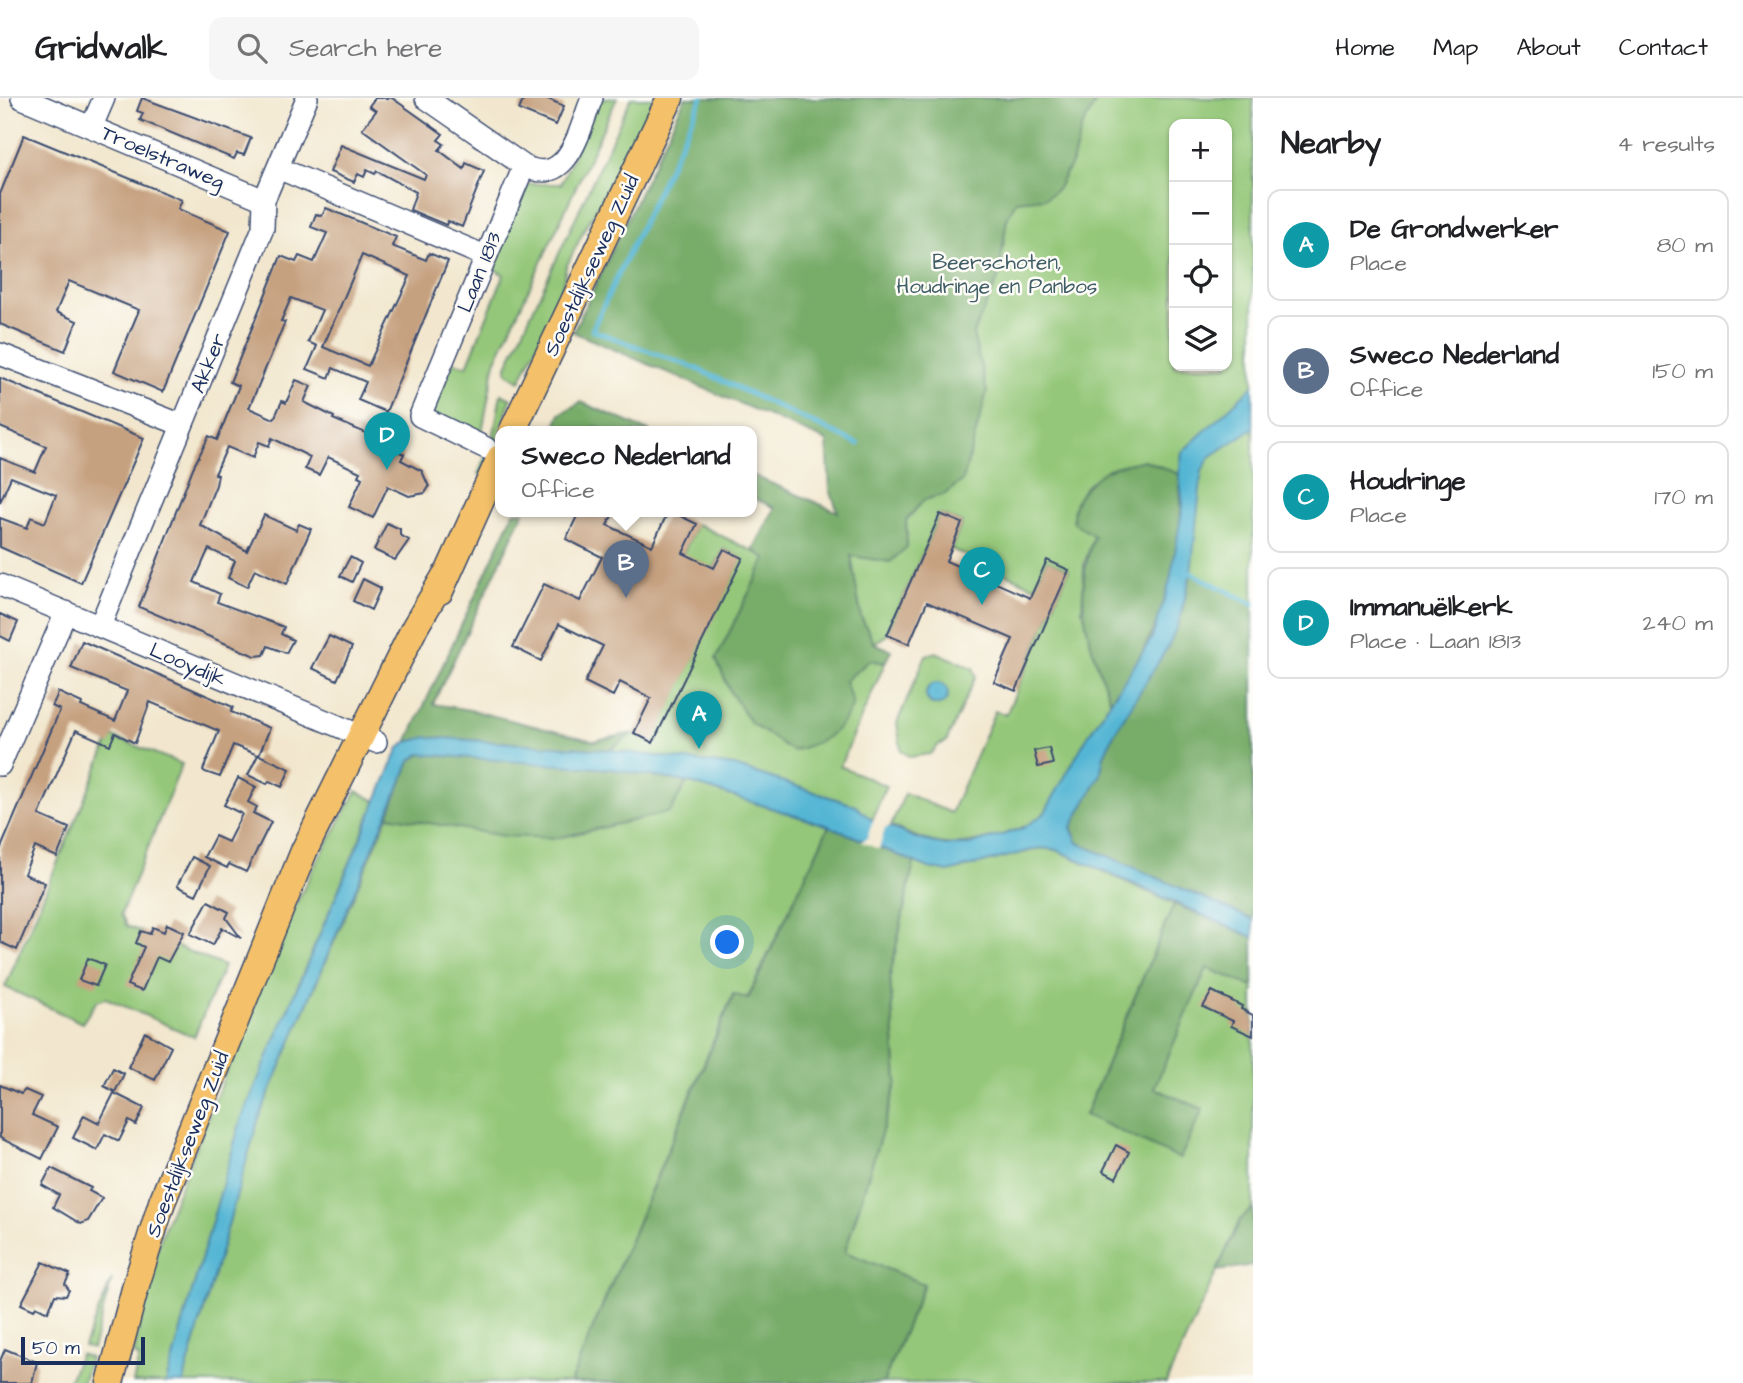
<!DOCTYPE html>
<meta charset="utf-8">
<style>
:root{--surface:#fff;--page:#f6f6f6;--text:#202124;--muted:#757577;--line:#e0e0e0;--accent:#ea580c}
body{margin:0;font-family:"Architects Daughter",sans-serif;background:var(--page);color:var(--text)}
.controls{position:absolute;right:21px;top:21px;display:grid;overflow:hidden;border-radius:14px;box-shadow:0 2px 5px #0004}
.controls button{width:63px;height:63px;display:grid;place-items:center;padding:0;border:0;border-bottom:2px solid var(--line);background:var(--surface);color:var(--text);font:35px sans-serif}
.scale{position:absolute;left:21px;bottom:18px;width:124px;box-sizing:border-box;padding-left:7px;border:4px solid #1b2f5e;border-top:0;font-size:19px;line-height:24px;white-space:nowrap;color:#1b2f5e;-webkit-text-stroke:5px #fdfcf7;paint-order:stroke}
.you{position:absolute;left:728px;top:845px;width:24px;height:24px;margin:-18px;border:5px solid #fff;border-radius:50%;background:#1a73e8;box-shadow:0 0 0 10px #1a73e833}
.badge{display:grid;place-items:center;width:46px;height:46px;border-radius:50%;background:var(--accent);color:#fff;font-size:23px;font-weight:700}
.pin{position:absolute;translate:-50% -58px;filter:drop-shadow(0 2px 4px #0008)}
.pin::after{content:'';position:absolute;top:37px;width:24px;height:21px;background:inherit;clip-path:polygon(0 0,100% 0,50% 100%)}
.popup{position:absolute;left:495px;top:328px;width:262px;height:91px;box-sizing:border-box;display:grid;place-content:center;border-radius:14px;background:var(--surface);filter:drop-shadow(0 2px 5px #0005);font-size:23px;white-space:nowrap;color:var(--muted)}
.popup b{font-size:26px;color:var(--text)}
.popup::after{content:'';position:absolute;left:50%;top:100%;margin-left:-14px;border:14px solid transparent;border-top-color:var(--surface)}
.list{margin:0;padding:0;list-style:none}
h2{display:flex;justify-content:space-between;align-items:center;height:91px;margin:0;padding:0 28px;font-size:30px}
h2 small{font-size:23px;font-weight:400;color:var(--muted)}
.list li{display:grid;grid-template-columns:46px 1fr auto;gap:21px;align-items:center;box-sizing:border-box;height:112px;margin:0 14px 14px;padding:0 14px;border:2px solid var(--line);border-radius:14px}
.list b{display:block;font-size:26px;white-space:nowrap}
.list p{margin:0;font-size:23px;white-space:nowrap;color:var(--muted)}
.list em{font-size:23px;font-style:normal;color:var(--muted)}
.icon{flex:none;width:38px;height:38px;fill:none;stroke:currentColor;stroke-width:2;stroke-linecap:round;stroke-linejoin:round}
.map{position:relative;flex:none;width:1253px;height:1285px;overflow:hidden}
header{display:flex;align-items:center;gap:42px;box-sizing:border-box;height:98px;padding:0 35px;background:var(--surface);border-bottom:2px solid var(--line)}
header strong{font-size:33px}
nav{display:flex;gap:38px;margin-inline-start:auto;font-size:24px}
.search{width:490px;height:63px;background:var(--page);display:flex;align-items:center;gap:18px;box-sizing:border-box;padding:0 24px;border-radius:14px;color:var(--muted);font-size:26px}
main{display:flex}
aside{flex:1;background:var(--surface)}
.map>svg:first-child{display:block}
.green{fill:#94c779;stroke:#587b6c;stroke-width:2;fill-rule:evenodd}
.forest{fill:#77ac69;stroke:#496e64;stroke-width:2}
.water{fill:#55b6d4;stroke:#387299;stroke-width:2}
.pier{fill:#f2e7ce}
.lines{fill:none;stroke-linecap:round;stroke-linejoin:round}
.stream{stroke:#55b6d4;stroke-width:5}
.building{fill:#c6a180;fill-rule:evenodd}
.minor-casing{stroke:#3b4b6f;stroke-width:24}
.major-casing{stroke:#3b4b6f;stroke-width:29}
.minor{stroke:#fff;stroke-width:21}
.major{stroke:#f4c16a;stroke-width:26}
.labels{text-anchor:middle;stroke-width:5;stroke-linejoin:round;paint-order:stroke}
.street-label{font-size:21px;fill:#1b2f5e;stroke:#fdfcf7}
.park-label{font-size:21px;fill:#3f5d66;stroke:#fdfcf7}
</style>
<header>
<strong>Gridwalk</strong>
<div class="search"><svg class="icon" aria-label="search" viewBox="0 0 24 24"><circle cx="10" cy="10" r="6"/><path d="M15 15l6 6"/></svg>Search here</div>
<nav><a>Home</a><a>Map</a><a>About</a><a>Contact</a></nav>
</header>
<main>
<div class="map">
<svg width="1253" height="1285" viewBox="0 0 1253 1285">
<rect width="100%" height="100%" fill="#fdfcf7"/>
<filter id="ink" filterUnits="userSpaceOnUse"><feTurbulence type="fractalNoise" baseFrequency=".0143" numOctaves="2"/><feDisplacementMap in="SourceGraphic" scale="14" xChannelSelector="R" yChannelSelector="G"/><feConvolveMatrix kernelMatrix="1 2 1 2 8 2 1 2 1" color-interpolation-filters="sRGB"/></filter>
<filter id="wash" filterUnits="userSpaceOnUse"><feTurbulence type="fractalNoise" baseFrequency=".00686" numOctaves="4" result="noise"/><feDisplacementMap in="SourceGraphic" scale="28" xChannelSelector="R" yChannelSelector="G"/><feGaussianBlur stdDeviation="1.57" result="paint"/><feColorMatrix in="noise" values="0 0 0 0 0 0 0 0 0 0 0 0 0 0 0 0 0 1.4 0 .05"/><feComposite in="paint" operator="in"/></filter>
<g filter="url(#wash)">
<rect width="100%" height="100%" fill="#f2e7ce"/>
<path class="green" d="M 598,0 L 617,0 L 495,264 L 481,340 L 429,314 L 453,264 L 467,268 L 504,177 L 489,168 L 528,86 L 561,86 Z
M 631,0 L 657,0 L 628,60 L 587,126 L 566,169 L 560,201 L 520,283 L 507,275 L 507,268 Z
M 714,0 L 1253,0 L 1253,796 L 1107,608 C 1089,643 1070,684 1045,714 C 1037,724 1020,731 1008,735 C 957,751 941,751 891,728 L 905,695 L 951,715 L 995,613 L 1006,617 L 1069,472 L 1047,462 L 1035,489 L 951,451 L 962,425 L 940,416 L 887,537 L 874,545 L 861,519 L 851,458 L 907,449 L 906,422 L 924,402 L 945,396 ZM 1174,26 L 1227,26 L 1227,268 L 1174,268 ZM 1094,437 L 1082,514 L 1084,467 Z
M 501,296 L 511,301 L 484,378 L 478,376 L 493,340 Z
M 697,426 L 767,460 L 716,561 L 847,592 L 844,583 L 870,562 L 885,565 L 840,668 L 886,688 L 872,722 L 854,707 L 734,668 L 609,652 L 634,635 L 652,645 L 742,460 L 724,451 L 714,470 L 672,478 Z
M 936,554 L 973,570 L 976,578 L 946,644 L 938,647 L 930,656 L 910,659 L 901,652 L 897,625 L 926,557 Z
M 111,638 L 182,666 L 121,816 L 127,828 L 224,868 L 194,939 L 106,900 L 97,903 L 82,925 L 5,889 Z
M 687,684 L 829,728 L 747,901 L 733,896 L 570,1285 L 183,1285 L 259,1019 L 388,718 L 468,730 L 670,714 Z
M 357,693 L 376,703 L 241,1022 L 166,1285 L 133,1285 L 139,1259 L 134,1257 L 144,1193 L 166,1124 L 278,844 L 315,767 Z
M 1041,750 L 1057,752 L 1174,806 L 1085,1017 L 1203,1011 L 1153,991 L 1207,869 L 1253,889 L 1253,1110 L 1240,1122 L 1166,1285 L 883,1285 L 924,1186 L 845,1154 L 897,984 L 890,878 L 914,764 L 948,774 Z
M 112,1181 L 92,1251 L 84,1248 Z
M 80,1256 L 90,1260 L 82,1285 L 68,1285 Z"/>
<path class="forest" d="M 685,0 L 1098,0 L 1082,29 L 1073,62 L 1058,90 L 1046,100 L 1016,103 L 1007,121 L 998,181 L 973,236 L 987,294 L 963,382 L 945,396 L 924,402 L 906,422 L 907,449 L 890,464 L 851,458 L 861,519 L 874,545 L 891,552 L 885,565 L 870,562 L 845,583 L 853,606 C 841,636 822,645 792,653 L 751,625 L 731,595 L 716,561 L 766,460 L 753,452 L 775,410 L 752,399 L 752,377 L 838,414 L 830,392 L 827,343 L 573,234 Z
M 581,304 L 651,334 L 608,334 L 596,328 L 588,334 L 552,334 L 560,316 Z
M 1144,362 L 1179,376 C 1189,453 1160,542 1110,602 C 1088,540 1071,502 1094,438 L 1074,425 C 1069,403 1088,383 1107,372 C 1117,367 1133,365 1144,362 Z
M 514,414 L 524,414 L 433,606 L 470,612 L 594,643 L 634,635 L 609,652 L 428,639 L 407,644 Z
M 1191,475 L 1253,506 L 1253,822 L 1078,745 L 1071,730 L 1100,678 L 1104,657 L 1115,634 L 1179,523 Z
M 425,654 L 612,671 L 687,684 L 670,714 L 557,740 L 504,738 L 388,718 L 410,663 Z
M 829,728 L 914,764 L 890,878 L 897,984 L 845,1154 L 924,1186 L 883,1285 L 570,1285 L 734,896 L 748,901 Z
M 1174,806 L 1253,839 L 1253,889 L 1207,870 L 1154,990 L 1203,1011 L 1180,1061 L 1085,1017 Z
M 1253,1110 L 1253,1167 L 1217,1173 L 1240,1122 Z"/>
<path class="water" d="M 1253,288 L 1253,330 L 1210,359 L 1202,373 L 1191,475 L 1179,523 L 1169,547 L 1115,634 L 1104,657 L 1100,678 L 1071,730 L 1078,745 L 1253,822 L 1253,839 L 1057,752 L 1040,750 L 948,774 L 929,770 L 829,728 L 687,684 L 612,671 L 420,656 L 410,663 L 259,1019 L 183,1285 L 166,1285 L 241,1022 L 399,650 L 407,644 L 428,639 L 609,652 L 734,668 L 854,707 L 872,722 L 918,741 L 943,747 L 969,747 L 1021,731 L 1044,716 L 1086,641 L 1152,540 L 1170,483 L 1183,407 L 1179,376 L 1182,354 Z
M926 596a11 11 0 1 1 22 0a11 11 0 1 1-22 0Z"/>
<path class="pier" d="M 874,720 L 891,727 L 885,731 L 879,751 L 861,744 L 867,740 Z"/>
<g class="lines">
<path class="stream" d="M 702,0 L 592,232 L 695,270 L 858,346
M 1191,475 L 1253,506"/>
</g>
<g id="blocks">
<path class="building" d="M 142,0 L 251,40 L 244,57 L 237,55 L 234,61 L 140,22 L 143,15 L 137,13 Z
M 375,0 L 392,0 L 443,36 L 438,42 L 444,46 L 439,52 L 464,71 L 466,65 L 484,73 L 462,129 L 448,123 L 446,127 L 410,112 L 416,94 L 377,73 L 375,76 L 367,72 L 364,79 L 358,76 L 354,84 L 330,74 L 341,47 L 424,81 L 426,77 L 362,31 L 376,13 L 369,8 Z
M 524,0 L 546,0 L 564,8 L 556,27 L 519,12 Z
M 24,37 L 182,102 L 178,111 L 230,133 L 163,294 L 114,273 L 139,212 L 69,183 L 56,214 L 77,223 L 65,253 L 0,226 L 0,96 Z
M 326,110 L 396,139 L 392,148 L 426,162 L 429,155 L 448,163 L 386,314 L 358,302 L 366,284 L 333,270 L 329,280 L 307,271 L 317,248 L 308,244 L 322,212 L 291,200 L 281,223 L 285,224 L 249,310 L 274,321 L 282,303 L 286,305 L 296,282 L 311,288 L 304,304 L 334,319 L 333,321 L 370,337 L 372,333 L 389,349 L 404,356 L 401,362 L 422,373 L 429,389 L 425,395 L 409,398 L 388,388 L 373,420 L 349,409 L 362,380 L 358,378 L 360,374 L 328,359 L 319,377 L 305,371 L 310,359 L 272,340 L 269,348 L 259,344 L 253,360 L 227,349 L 215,376 L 218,377 L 216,387 L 200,427 L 247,453 L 264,417 L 296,432 L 299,426 L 311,431 L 287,486 L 255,471 L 247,489 L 228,480 L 235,463 L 209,451 L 206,457 L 194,484 L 220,496 L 217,504 L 284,529 L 281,536 L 293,542 L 286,555 L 268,548 L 264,557 L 255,558 L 139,509 L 193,370 L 209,338 L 217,342 L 239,288 L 230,284 L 281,158 L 296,164 L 299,158 L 314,164 L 327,135 L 311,129 L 316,116 L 322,118 ZM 362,157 L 410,178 L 368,268 L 323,249 Z
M 0,280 L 144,340 L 81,485 L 0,449 L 0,420 L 27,430 L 31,419 L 45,425 L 56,397 L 11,379 L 0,404 L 0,360 L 35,374 L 46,348 L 0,329 Z
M 579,414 L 614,414 L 607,427 L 652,448 L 668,414 L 672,414 L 697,426 L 683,455 L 714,470 L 724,451 L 743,460 L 653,645 L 634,635 L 651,600 L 620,584 L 613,598 L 585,584 L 603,548 L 559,526 L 541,563 L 513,549 L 544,486 L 580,503 L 602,459 L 566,441 Z
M 940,416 L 962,425 L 946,463 L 1030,500 L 1047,462 L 1069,472 L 1016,593 L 994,584 L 1013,541 L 927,504 L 909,546 L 887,537 Z
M 387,425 L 400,431 L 400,437 L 409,442 L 395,462 L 374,452 Z
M 350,459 L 361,465 L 352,484 L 340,478 Z
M 363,481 L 381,490 L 371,512 L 353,503 Z
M 0,516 L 18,524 L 10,543 L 0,538 Z
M 329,538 L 352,549 L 337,582 L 312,570 Z
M 82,543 L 233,609 L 231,614 L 270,630 L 259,657 L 290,671 L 282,689 L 269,683 L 267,686 L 248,677 L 258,657 L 233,647 L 220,679 L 205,674 L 203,672 L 219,633 L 150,604 L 135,645 L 115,635 L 110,647 L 76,632 L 39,717 L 69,730 L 57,759 L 35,749 L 24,776 L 45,785 L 17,852 L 0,844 L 0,752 L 60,612 L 52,608 L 56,600 L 58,594 L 82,605 L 81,608 L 115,623 L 127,593 L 71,570 Z
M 1049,650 L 1053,666 L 1038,669 L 1034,653 Z
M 238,680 L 256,689 L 248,704 L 257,709 L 253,715 L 271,724 L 246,774 L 229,766 L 227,770 L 204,759 L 215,738 L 228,744 L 242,716 L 224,707 Z
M 192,759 L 210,768 L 196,797 L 177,788 Z
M 208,803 L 229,814 L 226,820 L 241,840 L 222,830 L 213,847 L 190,836 Z
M 167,826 L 184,834 L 168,864 L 157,859 L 142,893 L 127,887 L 144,849 L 136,845 L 141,833 L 150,836 L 153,829 L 164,834 Z
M 88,860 L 105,867 L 96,888 L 79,882 Z
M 1212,893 L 1242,908 L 1241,911 L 1253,917 L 1253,938 L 1231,928 L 1233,923 L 1203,909 Z
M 145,934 L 171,949 L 155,982 L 128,969 Z
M 113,970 L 124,976 L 115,994 L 104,988 Z
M 0,987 L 21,996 L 25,992 L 41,999 L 32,1017 L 58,1029 L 42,1061 L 0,1040 Z
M 114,995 L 144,1010 L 136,1027 L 129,1023 L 119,1043 L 105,1036 L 97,1052 L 73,1040 L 84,1017 L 99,1025 Z
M 1116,1047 L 1129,1054 L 1116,1080 L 1103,1073 Z
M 51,1070 L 91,1090 L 89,1093 L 102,1100 L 88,1123 L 81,1126 L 53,1109 L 59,1097 L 42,1087 Z
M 43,1164 L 70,1176 L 65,1186 L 69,1192 L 66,1198 L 55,1197 L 48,1214 L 36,1208 L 34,1212 L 21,1206 Z
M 5,1251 L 37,1264 L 32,1285 L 0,1285 L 0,1263 Z"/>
</g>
</g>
<g filter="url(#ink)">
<use href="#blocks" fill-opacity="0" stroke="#3b4b6f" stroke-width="2"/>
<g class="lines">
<defs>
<path id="minor" d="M 22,0 L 264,102
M 426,0 L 524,68
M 92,28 L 104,0
M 278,70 L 485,158
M 0,256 L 182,327
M 486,350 L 420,318 L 524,68 C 569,90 579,32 592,0
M 0,487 L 376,644
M 100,528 L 263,130 L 264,102 L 307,0
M 0,667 L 66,514"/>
<path id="major" d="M 512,334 L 670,0
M 440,493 L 500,360
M 110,1285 L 136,1187 L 162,1104 L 304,753 L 415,529 L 445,478"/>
</defs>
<use href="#minor" class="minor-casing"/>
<use href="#major" class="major-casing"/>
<use href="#minor" class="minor"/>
<use href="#major" class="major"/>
</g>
</g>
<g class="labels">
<g class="street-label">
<text transform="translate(163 59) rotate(23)" y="7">Troelstraweg</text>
<text transform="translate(591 167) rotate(-65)" y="7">Soestdijkseweg Zuid</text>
<text transform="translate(479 174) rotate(-68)" y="7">Laan 1813</text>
<text transform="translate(208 265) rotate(-68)" y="7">Akker</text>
<text transform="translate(188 566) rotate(23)" y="7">Looydijk</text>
<text transform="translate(187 1046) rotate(-69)" y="7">Soestdijkseweg Zuid</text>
</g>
<g class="park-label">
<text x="997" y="171">Beerschoten,<tspan x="997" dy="24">Houdringe en Panbos</tspan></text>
</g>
</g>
</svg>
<div class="controls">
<button>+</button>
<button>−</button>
<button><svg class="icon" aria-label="locate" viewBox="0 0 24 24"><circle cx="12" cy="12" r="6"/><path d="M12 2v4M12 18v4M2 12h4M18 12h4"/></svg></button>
<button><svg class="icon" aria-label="layers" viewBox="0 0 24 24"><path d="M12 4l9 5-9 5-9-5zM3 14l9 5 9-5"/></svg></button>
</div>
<div class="scale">50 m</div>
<div class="you"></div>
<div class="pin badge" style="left:699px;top:651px;background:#0f9aa8">A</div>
<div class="pin badge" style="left:626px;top:500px;background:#5c6f8a">B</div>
<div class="popup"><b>Sweco Nederland</b>Office</div>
<div class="pin badge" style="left:982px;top:507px;background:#0f9aa8">C</div>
<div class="pin badge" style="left:387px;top:372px;background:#0f9aa8">D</div>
</div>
<aside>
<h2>Nearby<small>4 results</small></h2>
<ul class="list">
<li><span class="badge" style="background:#0f9aa8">A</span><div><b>De Grondwerker</b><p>Place</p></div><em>80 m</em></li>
<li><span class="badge" style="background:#5c6f8a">B</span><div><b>Sweco Nederland</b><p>Office</p></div><em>150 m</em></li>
<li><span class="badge" style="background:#0f9aa8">C</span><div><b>Houdringe</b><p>Place</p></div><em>170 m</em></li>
<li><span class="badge" style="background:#0f9aa8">D</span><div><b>Immanuëlkerk</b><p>Place · Laan 1813</p></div><em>240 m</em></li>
</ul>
</aside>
</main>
